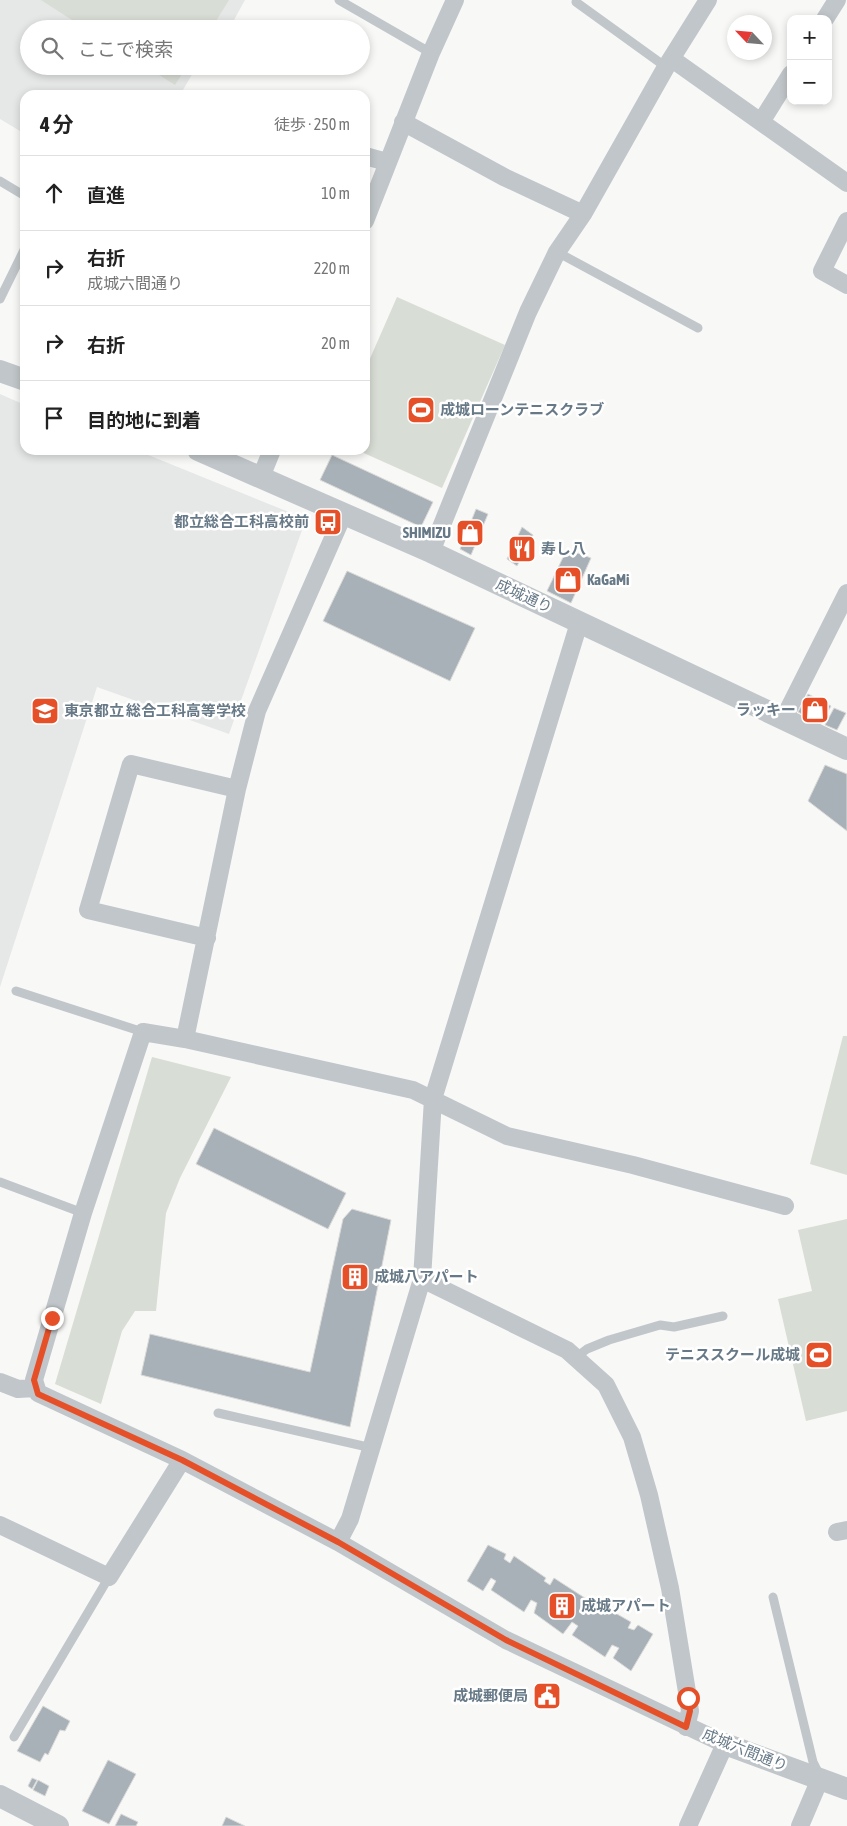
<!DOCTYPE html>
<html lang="ja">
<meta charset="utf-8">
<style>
:root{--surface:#fff;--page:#f6f6f6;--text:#222;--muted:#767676;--line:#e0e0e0}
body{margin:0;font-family:"Asap Condensed","Noto Sans JP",sans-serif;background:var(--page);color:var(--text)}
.controls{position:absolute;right:15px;top:15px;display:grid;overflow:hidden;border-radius:10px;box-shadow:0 2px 8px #0003}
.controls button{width:45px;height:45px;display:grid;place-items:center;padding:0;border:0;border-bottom:1px solid var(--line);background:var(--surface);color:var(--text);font:25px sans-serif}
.compass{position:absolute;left:727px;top:15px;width:45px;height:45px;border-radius:50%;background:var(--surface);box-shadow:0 2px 8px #0003;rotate:296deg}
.stop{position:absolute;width:15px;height:15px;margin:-11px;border:4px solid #e65028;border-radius:50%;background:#fff}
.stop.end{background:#e65028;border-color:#fff;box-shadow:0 1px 5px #0008}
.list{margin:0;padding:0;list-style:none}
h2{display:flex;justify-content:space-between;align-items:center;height:65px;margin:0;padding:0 20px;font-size:21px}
h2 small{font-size:16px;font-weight:400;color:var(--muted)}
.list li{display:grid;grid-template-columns:32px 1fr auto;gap:15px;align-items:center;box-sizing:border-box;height:75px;padding:0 20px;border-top:1px solid var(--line)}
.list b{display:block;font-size:19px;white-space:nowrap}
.list p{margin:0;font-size:16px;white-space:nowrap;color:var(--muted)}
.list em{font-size:16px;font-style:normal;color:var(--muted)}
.icon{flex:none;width:28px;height:28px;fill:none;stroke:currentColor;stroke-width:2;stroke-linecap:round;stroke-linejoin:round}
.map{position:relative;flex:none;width:847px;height:1826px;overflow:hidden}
.search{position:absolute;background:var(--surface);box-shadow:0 2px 8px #0003;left:20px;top:20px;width:350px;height:55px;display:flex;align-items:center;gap:12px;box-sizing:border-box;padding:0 18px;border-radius:28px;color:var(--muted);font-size:19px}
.panel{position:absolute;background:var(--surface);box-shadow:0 2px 8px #0003;left:20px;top:90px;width:350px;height:365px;border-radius:15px}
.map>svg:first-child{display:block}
.built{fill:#e6e7e7}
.green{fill:#d8ddd5}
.building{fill:#a8b1b7;stroke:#dadad8}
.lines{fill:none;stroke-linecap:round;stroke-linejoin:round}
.service{stroke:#c1c6ca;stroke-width:9}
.minor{stroke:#c1c6ca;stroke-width:18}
.tertiary{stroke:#c1c6ca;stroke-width:22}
.route{stroke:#e65028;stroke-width:6}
.labels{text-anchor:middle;stroke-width:5;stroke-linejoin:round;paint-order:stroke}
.poi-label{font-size:15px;font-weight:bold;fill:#677987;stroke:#fff;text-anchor:start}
.street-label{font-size:15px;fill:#677987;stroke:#fff}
</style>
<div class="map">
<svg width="847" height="1826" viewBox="0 0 847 1826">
<rect width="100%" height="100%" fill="#f8f8f6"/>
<path class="built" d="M 0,0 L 245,0 L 229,29 L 29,29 L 29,66 L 197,66 L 180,95 L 25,95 L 25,134 L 0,119 Z
M 0,394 L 25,405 L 25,450 L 136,450 L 306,519 L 229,734 L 97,687 L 0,987 Z"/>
<path class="green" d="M 41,0 L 229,0 L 211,29 L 86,29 Z
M 145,66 L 187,66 L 175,85 Z
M 397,297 L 505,345 L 442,488 L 357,450 L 365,450 L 365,370 Z
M 843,1036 L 847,1036 L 847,1175 L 810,1164 Z
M 152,1057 L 231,1077 L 180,1178 L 166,1213 L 156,1311 L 135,1311 L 122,1331 L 101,1404 L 55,1384 Z
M 847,1219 L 847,1411 L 806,1421 L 778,1299 L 812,1291 L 798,1230 Z"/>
<path class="building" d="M 332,455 L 433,502 L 421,527 L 320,480 Z
M 476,509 L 488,514 L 471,555 L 460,549 Z
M 522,527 L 533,535 L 517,566 L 507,559 Z
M 567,549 L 591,558 L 571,603 L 547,591 Z
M 347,571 L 475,628 L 450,681 L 323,621 Z
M 808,694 L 831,706 L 821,724 L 798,712 Z
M 834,708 L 846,713 L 837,730 L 825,725 Z
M 825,765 L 847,774 L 847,831 L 808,801 Z
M 214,1128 L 346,1193 L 328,1229 L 196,1164 Z
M 352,1209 L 391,1220 L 350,1427 L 141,1375 L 150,1334 L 310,1372 L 343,1219 Z
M 488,1545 L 506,1554 L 504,1559 L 510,1563 L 514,1556 L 546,1578 L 544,1581 L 550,1585 L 554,1578 L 588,1600 L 585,1605 L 591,1608 L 596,1602 L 631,1622 L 628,1628 L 634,1630 L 638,1625 L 653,1634 L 631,1671 L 613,1658 L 619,1648 L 612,1645 L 605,1657 L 572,1635 L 578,1626 L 572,1622 L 563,1634 L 534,1613 L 537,1603 L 531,1600 L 524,1612 L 491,1590 L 496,1581 L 491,1578 L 483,1591 L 467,1581 Z
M 43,1706 L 70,1721 L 65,1731 L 60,1730 L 48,1755 L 45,1753 L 40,1762 L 17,1751 Z
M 108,1760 L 136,1774 L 109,1824 L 82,1811 Z
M 32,1778 L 37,1780 L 32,1789 L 28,1786 Z
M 38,1780 L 49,1786 L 45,1796 L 33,1790 Z
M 121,1814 L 138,1822 L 136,1826 L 115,1826 Z
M 226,1817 L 245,1826 L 222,1826 Z"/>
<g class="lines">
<path class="service" d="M 339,0 L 431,53
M 576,2 L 666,67
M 0,181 L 25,196
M 557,252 L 698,328
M 0,299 L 25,248
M 16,991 L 143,1032
M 0,1182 L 83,1213
M 575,1358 L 587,1349 L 609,1340 L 660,1325 L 674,1327 L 723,1316
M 218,1413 L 372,1448
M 773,1597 L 813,1762 L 819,1774
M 14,1737 L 109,1577"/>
<path class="minor" d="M 825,19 L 837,0
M 672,59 L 847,183
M 403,122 L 504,177 L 583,214
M 761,122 L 791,74
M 365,156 L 387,162
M 365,221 L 431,53 L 455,0
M 847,221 L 822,271 L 847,285
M 261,477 L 272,450
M 431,552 L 528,312 L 557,252 L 583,214 L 666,67 L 708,0
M 783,720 L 847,593
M 207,938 L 88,910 L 131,764 L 237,789
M 185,1039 L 237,789 L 257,711 L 344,513
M 422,1279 L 567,1350 L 606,1385 L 632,1437 L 649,1495 L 670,1588 L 688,1698 L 690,1711 L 686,1727
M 0,1382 L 18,1389 L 35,1388
M 0,1525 L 109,1577 L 182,1460
M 837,1532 L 847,1530
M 338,1542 L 350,1519 L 422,1279 L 433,1099 L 579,623
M 688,1826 L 725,1744 L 506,1640 L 338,1542 L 182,1460 L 38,1393 L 34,1380 L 83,1213 L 143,1032 L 185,1039 L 413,1090 L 507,1136 L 633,1165 L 785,1206
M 800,1826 L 820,1779"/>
<path class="tertiary" d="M 0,371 L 25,380
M 198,450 L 431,552 L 847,749
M 725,1744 L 847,1789
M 0,1796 L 58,1826"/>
</g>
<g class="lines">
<path class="route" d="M 52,1318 L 34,1380 L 38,1394 L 182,1460 L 338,1542 L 506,1640 L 686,1727 L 690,1711 L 688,1698"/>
</g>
<defs>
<symbol id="stadium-square" viewBox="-11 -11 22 22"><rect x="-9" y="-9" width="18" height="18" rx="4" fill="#e65028" stroke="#fff"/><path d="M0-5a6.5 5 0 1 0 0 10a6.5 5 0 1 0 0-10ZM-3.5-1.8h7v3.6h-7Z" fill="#fff"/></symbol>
<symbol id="bus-square" viewBox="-11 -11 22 22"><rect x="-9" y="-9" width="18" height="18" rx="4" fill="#e65028" stroke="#fff"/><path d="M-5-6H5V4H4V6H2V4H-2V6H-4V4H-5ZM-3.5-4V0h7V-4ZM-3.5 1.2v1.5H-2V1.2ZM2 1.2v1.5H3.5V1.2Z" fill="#fff"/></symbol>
<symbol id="shop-square" viewBox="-11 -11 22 22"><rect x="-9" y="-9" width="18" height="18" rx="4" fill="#e65028" stroke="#fff"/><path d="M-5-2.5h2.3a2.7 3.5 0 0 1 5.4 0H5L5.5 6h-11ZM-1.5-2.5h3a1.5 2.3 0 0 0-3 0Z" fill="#fff"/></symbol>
<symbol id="restaurant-square" viewBox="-11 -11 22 22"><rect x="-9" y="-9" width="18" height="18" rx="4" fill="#e65028" stroke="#fff"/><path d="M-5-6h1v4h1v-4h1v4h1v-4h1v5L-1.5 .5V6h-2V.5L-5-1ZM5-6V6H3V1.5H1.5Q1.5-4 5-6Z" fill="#fff"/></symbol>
<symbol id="school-square" viewBox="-11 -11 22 22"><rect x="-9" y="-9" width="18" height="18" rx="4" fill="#e65028" stroke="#fff"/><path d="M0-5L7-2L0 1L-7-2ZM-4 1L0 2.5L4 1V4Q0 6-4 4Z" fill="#fff"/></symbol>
<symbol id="building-square" viewBox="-11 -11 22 22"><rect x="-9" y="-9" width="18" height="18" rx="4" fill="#e65028" stroke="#fff"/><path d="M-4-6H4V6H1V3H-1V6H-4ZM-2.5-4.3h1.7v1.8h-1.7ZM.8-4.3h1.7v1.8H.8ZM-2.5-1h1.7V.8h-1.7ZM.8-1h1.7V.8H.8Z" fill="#fff"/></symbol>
<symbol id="civic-square" viewBox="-11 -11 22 22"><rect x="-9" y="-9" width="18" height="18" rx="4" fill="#e65028" stroke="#fff"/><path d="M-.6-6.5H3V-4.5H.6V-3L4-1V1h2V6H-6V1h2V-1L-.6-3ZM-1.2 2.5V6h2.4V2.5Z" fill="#fff"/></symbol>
</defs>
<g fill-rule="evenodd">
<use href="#stadium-square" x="405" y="394" width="32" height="32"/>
<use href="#bus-square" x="312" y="506" width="32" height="32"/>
<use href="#shop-square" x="454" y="517" width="32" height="32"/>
<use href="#restaurant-square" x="506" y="533" width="32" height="32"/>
<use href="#shop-square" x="552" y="564" width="32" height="32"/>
<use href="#shop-square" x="799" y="694" width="32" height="32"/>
<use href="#school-square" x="29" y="695" width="32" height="32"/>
<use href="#building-square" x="339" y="1261" width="32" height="32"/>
<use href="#stadium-square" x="803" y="1339" width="32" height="32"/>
<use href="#building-square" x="546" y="1590" width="32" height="32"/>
<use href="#civic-square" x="531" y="1680" width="32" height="32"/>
</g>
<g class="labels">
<g class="poi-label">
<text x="440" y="415">成城ローンテニスクラブ</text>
<text x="309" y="527" text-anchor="end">都立総合工科高校前</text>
<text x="451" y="538" text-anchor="end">SHIMIZU</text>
<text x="541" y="554">寿し八</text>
<text x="587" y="585">KaGaMi</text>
<text x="796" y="715" text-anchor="end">ラッキー</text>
<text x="64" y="716">東京都立 総合工科高等学校</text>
<text x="374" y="1282">成城八アパート</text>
<text x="800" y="1360" text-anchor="end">テニススクール成城</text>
<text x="581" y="1611">成城アパート</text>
<text x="528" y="1701" text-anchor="end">成城郵便局</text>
</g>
<g class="street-label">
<text transform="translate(524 596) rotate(25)" y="5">成城通り</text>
<text transform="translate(745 1750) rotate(22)" y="5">成城六間通り</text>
</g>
</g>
</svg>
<div class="controls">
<button>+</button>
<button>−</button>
</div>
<svg class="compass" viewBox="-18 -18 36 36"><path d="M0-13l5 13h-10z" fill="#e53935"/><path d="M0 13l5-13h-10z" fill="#767676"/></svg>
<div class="stop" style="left:688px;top:1698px"></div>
<div class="stop end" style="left:52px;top:1318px"></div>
<div class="search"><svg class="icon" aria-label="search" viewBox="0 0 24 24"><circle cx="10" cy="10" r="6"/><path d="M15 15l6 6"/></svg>ここで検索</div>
<section class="panel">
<h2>4 分<small>徒歩 · 250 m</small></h2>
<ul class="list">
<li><svg class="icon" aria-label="ahead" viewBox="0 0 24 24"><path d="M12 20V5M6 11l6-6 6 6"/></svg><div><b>直進</b></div><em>10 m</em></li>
<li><svg class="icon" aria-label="right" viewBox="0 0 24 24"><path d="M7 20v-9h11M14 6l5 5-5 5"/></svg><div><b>右折</b><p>成城六間通り</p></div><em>220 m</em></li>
<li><svg class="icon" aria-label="right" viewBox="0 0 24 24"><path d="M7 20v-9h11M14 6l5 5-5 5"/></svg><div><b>右折</b></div><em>20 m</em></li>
<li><svg class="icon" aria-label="arrive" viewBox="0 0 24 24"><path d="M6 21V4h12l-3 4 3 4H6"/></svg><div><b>目的地に到着</b></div></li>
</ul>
</section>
</div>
